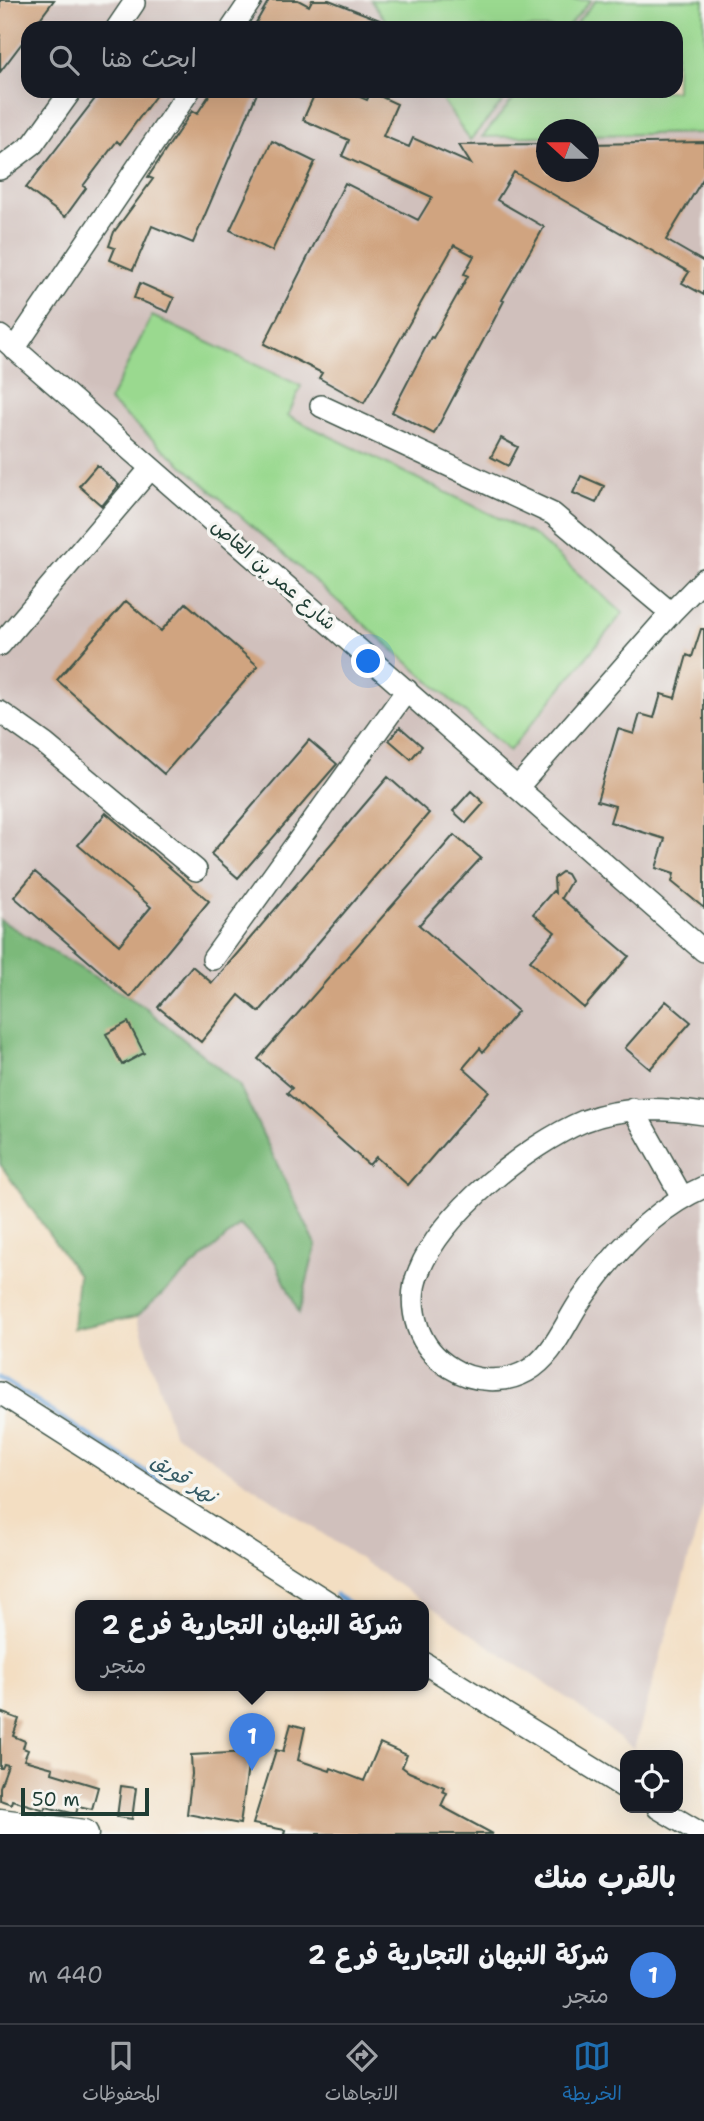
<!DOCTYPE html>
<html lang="ar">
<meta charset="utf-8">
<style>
:root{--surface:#171b24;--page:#242831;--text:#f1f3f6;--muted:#9ea1a6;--line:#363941;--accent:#1f6fb2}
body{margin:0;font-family:"Shantell Sans","Playpen Sans Arabic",sans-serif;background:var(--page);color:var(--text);direction:rtl}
.controls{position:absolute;right:21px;bottom:21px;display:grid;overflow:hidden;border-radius:14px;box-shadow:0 7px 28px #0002}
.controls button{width:63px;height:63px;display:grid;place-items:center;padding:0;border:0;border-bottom:2px solid var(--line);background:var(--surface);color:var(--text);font:35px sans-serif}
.compass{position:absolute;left:536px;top:119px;width:63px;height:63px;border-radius:50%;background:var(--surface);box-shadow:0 7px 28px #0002;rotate:291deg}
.scale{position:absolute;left:21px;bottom:18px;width:128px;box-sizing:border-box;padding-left:7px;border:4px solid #1f3d34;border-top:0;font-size:19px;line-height:24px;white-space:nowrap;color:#1f3d34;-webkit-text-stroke:5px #f6f6f2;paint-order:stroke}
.you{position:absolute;left:369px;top:662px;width:24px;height:24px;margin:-18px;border:5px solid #fff;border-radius:50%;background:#1a73e8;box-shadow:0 0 0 10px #1a73e833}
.badge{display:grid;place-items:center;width:46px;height:46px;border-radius:50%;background:var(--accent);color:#fff;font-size:23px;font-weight:700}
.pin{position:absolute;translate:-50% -58px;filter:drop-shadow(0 2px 4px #0008)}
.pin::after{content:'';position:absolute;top:37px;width:24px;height:21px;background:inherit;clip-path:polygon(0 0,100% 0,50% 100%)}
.popup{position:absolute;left:75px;top:1600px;width:354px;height:91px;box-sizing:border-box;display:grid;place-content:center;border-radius:14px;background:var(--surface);filter:drop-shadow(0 2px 5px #0005);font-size:23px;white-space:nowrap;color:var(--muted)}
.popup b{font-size:26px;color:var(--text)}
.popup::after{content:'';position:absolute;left:50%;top:100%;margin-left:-14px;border:14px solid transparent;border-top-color:var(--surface)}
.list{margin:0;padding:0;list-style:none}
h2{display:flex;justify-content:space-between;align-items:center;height:91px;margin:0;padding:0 28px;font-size:30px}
h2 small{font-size:23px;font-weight:400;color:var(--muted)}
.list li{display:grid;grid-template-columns:46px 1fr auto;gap:21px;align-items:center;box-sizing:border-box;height:98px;padding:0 28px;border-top:2px solid var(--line)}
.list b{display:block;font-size:26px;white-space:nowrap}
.list p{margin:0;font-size:23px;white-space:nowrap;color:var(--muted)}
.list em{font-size:23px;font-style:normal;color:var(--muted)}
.icon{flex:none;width:38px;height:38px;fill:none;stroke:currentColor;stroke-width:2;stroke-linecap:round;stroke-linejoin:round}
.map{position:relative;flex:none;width:704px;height:1834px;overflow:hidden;direction:ltr}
.search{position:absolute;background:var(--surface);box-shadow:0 7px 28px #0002;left:21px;right:21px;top:21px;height:77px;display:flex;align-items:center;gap:18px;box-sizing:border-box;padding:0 24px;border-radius:21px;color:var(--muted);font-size:26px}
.sheet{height:189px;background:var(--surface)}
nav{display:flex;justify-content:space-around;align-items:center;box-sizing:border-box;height:98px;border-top:2px solid var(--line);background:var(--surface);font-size:19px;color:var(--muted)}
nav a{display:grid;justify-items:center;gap:4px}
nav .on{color:var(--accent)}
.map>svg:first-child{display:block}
.industrial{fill:#d0c0bc;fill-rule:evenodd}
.green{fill:#9ad98f;stroke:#5c8b62;stroke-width:2}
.forest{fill:#7bb97a;stroke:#4d7b57;stroke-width:2}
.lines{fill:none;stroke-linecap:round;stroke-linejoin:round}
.stream{stroke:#67a1d6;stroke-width:5}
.building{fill:#d0a480}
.minor-casing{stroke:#3f5549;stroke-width:24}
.major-casing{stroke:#3f5549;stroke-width:31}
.minor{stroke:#fff;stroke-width:21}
.major{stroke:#fff;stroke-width:28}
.labels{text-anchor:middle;stroke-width:7;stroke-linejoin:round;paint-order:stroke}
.street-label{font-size:19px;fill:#1f3d34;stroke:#f6f6f2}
.water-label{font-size:21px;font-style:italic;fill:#355b65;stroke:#f6f6f2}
</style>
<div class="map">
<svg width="704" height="1834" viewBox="0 0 704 1834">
<rect width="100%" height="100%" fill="#f6f6f2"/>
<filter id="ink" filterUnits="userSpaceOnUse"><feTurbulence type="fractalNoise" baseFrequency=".0143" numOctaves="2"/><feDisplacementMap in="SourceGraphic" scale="14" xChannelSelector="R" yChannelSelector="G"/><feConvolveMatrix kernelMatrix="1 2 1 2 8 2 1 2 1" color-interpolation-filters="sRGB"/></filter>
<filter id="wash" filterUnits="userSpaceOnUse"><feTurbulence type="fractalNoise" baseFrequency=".00686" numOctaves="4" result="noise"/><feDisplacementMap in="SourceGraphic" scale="28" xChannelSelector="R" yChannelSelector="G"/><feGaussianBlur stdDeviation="1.57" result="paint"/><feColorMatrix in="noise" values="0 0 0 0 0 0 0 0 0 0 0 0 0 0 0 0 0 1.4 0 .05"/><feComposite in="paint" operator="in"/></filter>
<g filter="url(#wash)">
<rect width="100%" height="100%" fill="#f3dec2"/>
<path class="industrial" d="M 0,0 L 704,0 L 704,1505 L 634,1749 L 574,1703 L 173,1433 L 137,1316 L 241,1225 L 275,1261 L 298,1311 L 316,1245 L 143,1006 L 0,920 ZM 28,28 L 676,28 L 676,91 L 28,91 ZM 546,130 L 588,130 L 588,172 L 546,172 Z"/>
<path class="green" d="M 371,0 L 591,0 L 567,28 L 391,28 Z
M 596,0 L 704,0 L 704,133 L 589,135 L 588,130 L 546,130 L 546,136 L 482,137 L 520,91 L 676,91 L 676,28 L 572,28 Z
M 436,91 L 512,91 L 470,140 Z
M 152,316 L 301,386 L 288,416 L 534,535 L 623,613 L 509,751 L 109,401 Z"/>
<path class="forest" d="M 0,920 L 143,1006 L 239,1085 L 316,1245 L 299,1313 L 275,1261 L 240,1225 L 137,1316 L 73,1329 L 78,1275 L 0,1164 Z"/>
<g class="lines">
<path class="stream" d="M 0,1378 L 260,1546
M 336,1595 L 351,1605"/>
</g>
<g id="blocks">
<path class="building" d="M 0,0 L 54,0 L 33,28 L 28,28 L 28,35 L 0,72 Z
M 269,0 L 298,0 L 309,6 L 312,0 L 329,0 L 400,28 L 313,28 L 298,22 L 295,28 L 253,28 Z
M 101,91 L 159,91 L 120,144 L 117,141 L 83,186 L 86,188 L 65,217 L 26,188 Z
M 212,91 L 258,91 L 193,243 L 152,226 L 133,270 L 110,260 L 115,248 L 109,246 L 114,232 L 153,179 L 148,177 L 192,111 L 197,114 Z
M 316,91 L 346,91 L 367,100 L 371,92 L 397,104 L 383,136 L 409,147 L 413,138 L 471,164 L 459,145 L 547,144 L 547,172 L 589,172 L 589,144 L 704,142 L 704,177 L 666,240 L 704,262 L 704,295 L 682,283 L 689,272 L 514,172 L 497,200 L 544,227 L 502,300 L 504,301 L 434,434 L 392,412 L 431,337 L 433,338 L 468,276 L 464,274 L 474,256 L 454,245 L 364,403 L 319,378 L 322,373 L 264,344 L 345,183 L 418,220 L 432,197 L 342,156 L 349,140 L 303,120 Z
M 272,141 L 315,162 L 272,251 L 230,230 Z
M 140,283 L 174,298 L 168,312 L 134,298 Z
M 501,438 L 518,447 L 508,466 L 491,457 Z
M 97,465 L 119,485 L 102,506 L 79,486 Z
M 581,476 L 604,486 L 596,503 L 573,493 Z
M 126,601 L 161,631 L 186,603 L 258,666 L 164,774 L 57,680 Z
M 701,629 L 704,629 L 704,908 L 672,882 L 674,874 L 656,868 L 665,839 L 610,822 L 615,806 L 597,801 L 618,729 L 634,734 L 640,714 L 654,718 L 661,694 L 675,698 L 687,655 L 692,657 Z
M 400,727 L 422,746 L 411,759 L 389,740 Z
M 309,740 L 337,764 L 238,878 L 211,854 Z
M 388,777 L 429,813 L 259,1012 L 239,995 L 201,1042 L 158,1007 L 192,966 L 212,983 Z
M 471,791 L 484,803 L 466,823 L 453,811 Z
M 106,813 L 209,901 L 130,997 L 14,897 L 35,872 L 119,945 L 151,907 L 78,845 Z
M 454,835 L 481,858 L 419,925 L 518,1011 L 483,1052 L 480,1048 L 463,1068 L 489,1091 L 408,1185 L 376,1157 L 369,1165 L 287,1093 L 292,1088 L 258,1059 Z
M 562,872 L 567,874 L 571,881 L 561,898 L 629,956 L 584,1008 L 530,961 L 555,932 L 533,914 L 553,891 L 555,893 L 554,878 Z
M 666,1001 L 691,1022 L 650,1069 L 625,1048 Z
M 128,1022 L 144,1053 L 122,1065 L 106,1034 Z
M 0,1712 L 19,1719 L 13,1736 L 25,1741 L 23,1748 L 28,1750 L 24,1760 L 53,1768 L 52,1773 L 98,1787 L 92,1809 L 78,1806 L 76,1814 L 46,1807 L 45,1810 L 12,1800 L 11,1804 L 0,1800 L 0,1787 L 8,1765 L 4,1764 L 2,1768 L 0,1768 Z
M 291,1724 L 305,1728 L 298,1760 L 330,1771 L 331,1768 L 364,1781 L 380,1743 L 407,1755 L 402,1767 L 409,1772 L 444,1787 L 442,1791 L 447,1793 L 441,1806 L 493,1834 L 284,1834 L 285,1830 L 253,1824 L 276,1750 L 283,1752 Z
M 250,1752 L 240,1824 L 187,1814 L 192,1774 L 191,1755 Z
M 121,1786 L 136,1788 L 132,1819 L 117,1817 Z"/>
</g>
</g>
<g filter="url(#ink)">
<use href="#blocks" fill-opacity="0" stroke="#3f5549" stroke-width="2"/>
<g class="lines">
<defs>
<path id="minor" d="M 117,28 L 134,3
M 232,28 L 251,0
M 0,169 L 33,144 L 71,91
M 0,336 L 704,951
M 14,349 L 189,91
M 321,406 L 553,514 L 671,613
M 0,645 L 151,468
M 0,712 L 45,744 L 196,870
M 517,788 L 671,613 L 704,579
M 213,959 L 407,690
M 633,1109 L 682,1197
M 704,1114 C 663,1108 623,1106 584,1121 C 527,1145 442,1213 419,1271 C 411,1289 412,1310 418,1328 C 424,1345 436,1359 451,1368 C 473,1382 504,1384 527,1371 C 553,1357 565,1323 581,1300 C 612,1255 653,1209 704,1187
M 0,1393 L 333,1605
M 424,1663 L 625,1788
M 658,1808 L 702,1834"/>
<path id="major" d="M 0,1823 L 84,1834"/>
</defs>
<use href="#minor" class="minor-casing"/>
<use href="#major" class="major-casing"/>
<use href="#minor" class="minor"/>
<use href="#major" class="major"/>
</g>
</g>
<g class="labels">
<g class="street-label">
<text transform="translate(274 574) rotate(41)" y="7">شارع عمر بن العاص</text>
</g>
<g class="water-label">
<text transform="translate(184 1478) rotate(33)" y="7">نهر قويق</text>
</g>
</g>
</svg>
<div class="controls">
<button><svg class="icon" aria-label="locate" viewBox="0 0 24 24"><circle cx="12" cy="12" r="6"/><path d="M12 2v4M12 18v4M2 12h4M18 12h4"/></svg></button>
</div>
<svg class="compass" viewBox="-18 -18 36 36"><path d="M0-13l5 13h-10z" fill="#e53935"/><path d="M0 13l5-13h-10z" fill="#9ea1a6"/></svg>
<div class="scale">50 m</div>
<div class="you"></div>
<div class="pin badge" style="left:252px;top:1771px;background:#3f7fe0">1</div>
<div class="popup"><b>شركة النبهان التجارية فرع 2</b>متجر</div>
<div class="search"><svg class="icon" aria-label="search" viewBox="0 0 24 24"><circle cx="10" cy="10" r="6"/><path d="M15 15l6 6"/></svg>ابحث هنا</div>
</div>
<section class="sheet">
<h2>بالقرب منك<small></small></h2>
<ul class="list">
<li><span class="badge" style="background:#3f7fe0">1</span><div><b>شركة النبهان التجارية فرع 2</b><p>متجر</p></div><em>440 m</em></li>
</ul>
</section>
<nav>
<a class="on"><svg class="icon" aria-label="map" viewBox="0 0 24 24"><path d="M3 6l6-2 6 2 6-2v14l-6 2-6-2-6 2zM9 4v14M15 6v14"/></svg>الخريطة</a>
<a><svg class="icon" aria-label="directions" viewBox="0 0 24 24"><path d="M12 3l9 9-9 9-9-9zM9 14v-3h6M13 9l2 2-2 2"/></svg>الاتجاهات</a>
<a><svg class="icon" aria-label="saved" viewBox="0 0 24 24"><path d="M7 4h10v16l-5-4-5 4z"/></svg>المحفوظات</a>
</nav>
